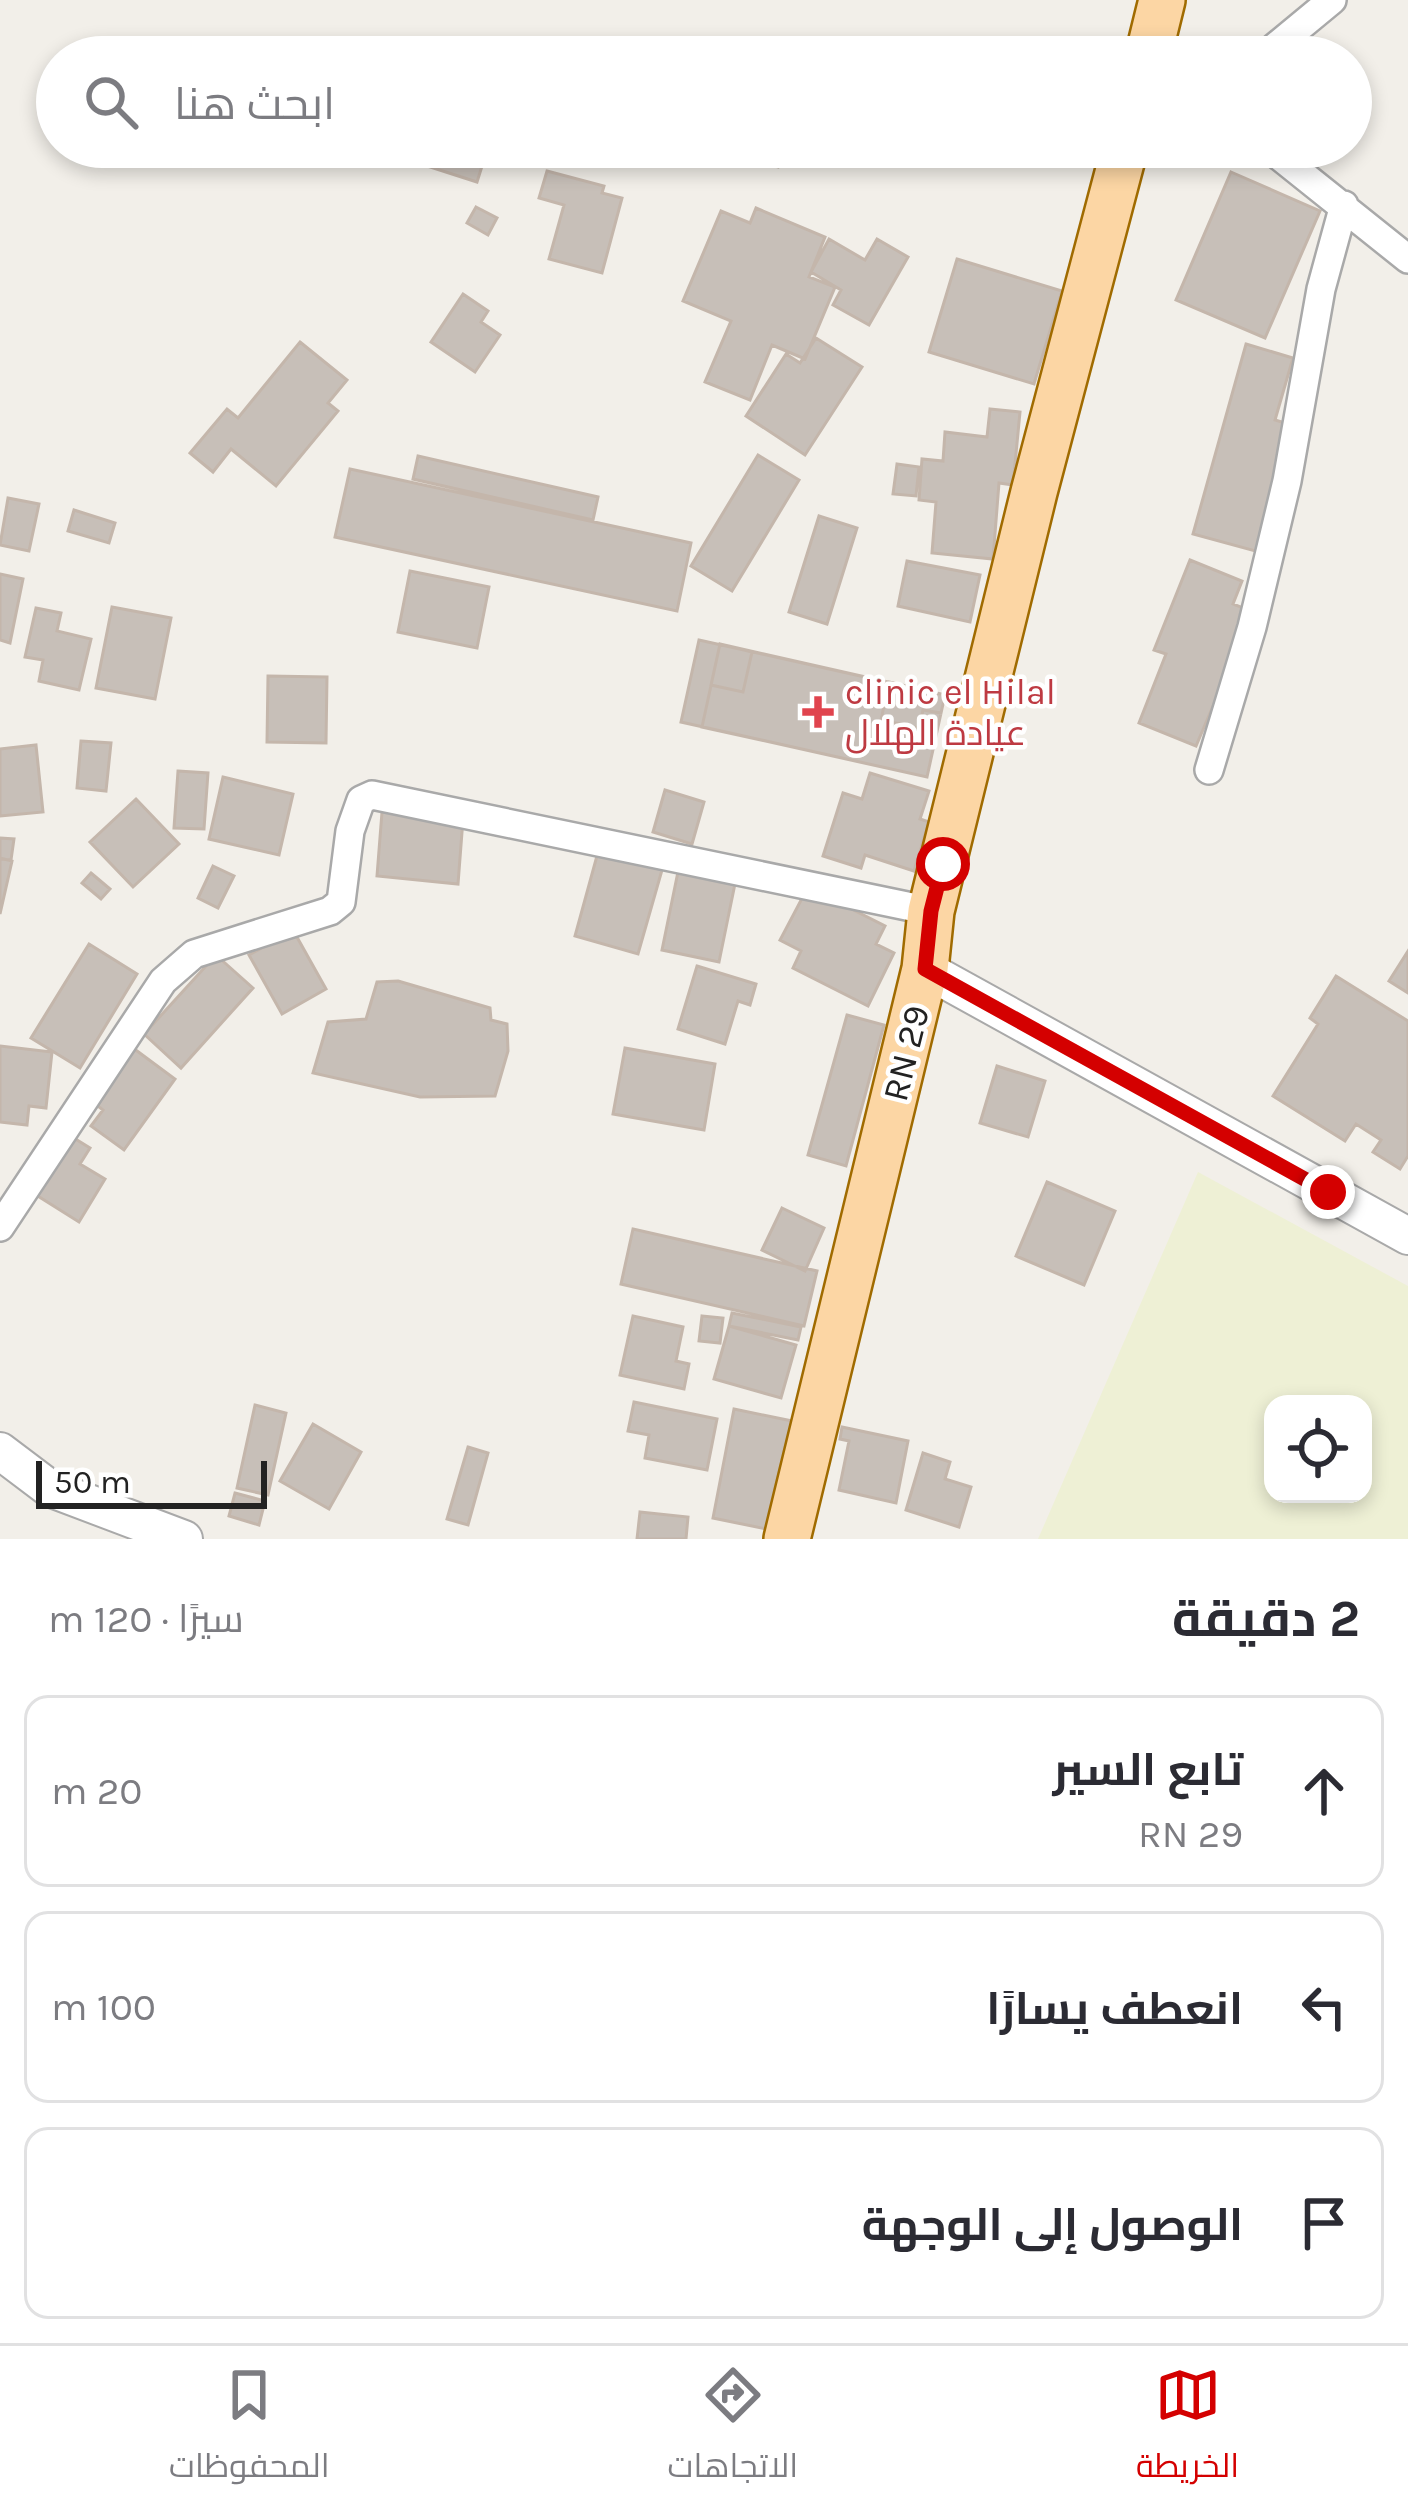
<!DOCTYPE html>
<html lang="ar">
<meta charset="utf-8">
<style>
:root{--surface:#fff;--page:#f2f2f3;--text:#2b2b33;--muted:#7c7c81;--line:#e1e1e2;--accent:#d40000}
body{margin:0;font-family:Karla,Cairo,sans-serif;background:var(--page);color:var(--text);direction:rtl}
.controls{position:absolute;right:36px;bottom:36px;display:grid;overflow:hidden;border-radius:24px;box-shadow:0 6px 18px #0003}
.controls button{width:108px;height:108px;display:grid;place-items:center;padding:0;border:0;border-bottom:3px solid var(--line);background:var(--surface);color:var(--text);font:60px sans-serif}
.scale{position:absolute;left:36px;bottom:30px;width:231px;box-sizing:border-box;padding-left:12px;border:6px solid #222;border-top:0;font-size:33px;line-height:42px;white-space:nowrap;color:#222;-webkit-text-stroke:9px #fff;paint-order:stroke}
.stop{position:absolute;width:36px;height:36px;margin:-27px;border:9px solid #d40000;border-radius:50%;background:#fff}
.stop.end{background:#d40000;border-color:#fff;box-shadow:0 3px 12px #0008}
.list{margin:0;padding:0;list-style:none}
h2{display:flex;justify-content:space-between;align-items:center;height:156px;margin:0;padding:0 48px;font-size:51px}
h2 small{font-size:39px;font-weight:400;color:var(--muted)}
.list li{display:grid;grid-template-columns:78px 1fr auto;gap:36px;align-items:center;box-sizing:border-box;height:192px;margin:0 24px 24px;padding:0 24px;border:3px solid var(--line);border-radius:24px}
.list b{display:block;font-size:45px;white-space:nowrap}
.list p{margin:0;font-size:39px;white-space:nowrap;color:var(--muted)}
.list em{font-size:39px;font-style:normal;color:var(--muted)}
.icon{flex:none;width:66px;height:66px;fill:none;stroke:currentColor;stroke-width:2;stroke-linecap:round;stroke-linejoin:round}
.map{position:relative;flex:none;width:1408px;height:1539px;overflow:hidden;direction:ltr}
.search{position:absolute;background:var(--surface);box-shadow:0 6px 18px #0003;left:36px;right:36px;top:36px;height:132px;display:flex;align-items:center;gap:30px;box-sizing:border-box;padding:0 42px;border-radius:66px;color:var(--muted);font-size:45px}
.sheet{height:804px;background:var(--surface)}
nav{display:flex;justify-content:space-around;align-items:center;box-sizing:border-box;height:168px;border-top:3px solid var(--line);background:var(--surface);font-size:33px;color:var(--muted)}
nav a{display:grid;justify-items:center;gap:6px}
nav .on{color:var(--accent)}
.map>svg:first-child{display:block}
.farmland{fill:#eef0d5;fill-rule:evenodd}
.building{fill:#c7bfb8;stroke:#c4b6ab;stroke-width:3}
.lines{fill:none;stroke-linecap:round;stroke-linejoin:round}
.minor-casing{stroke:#a9a9a9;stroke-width:32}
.tertiary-casing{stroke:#a9a9a9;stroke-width:40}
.primary-casing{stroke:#a06b00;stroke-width:50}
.minor{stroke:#fff;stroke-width:27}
.tertiary{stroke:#fff;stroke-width:36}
.primary{stroke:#fcd6a4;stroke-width:45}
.route{stroke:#d40000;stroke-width:15}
.health-dot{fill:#e0444e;stroke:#fff;stroke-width:4.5}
.labels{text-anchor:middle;stroke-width:9;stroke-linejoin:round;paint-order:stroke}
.health-label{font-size:36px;fill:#be3a42;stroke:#fff;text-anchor:start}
.street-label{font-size:36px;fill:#222;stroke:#fff}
</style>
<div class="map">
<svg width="1408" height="1539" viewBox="0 0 1408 1539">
<rect width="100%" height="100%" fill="#f2efe9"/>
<path class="farmland" d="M 1198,1172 L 1408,1286 L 1408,1539 L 1038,1539 ZM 1273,1404 L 1363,1404 L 1363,1494 L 1273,1494 Z"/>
<path class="building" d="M 401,147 L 488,147 L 477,182 L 424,165 L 427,155 Z
M 705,147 L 783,147 L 778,167 Z
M 547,171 L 604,186 L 602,193 L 622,198 L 602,273 L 549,259 L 564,205 L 539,198 Z
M 1231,172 L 1320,211 L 1265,338 L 1176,300 Z
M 476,207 L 497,218 L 488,235 L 467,223 Z
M 756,208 L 825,237 L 809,277 L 835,287 L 805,359 L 772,345 L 750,400 L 705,382 L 731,321 L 683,301 L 721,211 L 750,223 Z
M 829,239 L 865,260 L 877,239 L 908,257 L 869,325 L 833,305 L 841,290 L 811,272 Z
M 957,259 L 1062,291 L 1034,384 L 929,352 Z
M 463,294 L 488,311 L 481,322 L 500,335 L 475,372 L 431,342 Z
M 816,338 L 862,367 L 805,455 L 746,416 L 786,354 L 800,363 Z
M 300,342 L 347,380 L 328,403 L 338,411 L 276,486 L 231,449 L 213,472 L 190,453 L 227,409 L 238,418 Z
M 1246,344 L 1293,358 L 1275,420 L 1295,426 L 1259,552 L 1193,534 Z
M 990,409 L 1020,412 L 1013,485 L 999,483 L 993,559 L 932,553 L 936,502 L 919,500 L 922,459 L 943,461 L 945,432 L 987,437 Z
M 758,455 L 799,480 L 732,591 L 691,566 Z
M 418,456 L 598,497 L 593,520 L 413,479 Z
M 897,464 L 919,467 L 916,496 L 893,494 Z
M 350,469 L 691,543 L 677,611 L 335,537 Z
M 8,498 L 39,504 L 29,551 L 0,545 Z
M 74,510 L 115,523 L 109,543 L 68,531 Z
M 819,516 L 857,528 L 827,624 L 789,612 Z
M 1190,560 L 1242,581 L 1233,604 L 1253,612 L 1196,746 L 1139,723 L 1166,654 L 1154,650 Z
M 907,561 L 980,575 L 970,622 L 898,606 Z
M 410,571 L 489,587 L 477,648 L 398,632 Z
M 0,574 L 23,579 L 10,643 L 0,640 Z
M 112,607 L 171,618 L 155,699 L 96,688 Z
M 36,608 L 61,613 L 57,631 L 91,639 L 79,690 L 39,681 L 43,660 L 25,657 Z
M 699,640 L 945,695 L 927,777 L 681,722 Z
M 720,644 L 752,652 L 743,692 L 711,685 Z
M 720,644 L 945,695 L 927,777 L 702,727 Z
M 268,676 L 327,677 L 326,743 L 267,742 Z
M 889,682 L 945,695 L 941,713 L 923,710 L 919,728 L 881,720 Z
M 81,741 L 111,743 L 106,791 L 77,788 Z
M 36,745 L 43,812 L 0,816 L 0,749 Z
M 178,771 L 208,773 L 204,829 L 174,828 Z
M 870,773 L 929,791 L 920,819 L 929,822 L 914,871 L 865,855 L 861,868 L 823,856 L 843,793 L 862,799 Z
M 223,777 L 293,794 L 279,855 L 209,839 Z
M 665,790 L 704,802 L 692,844 L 653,832 Z
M 136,799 L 179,844 L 133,887 L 90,842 Z
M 382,812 L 463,819 L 458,884 L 377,876 Z
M 0,838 L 14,839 L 11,860 L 0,859 Z
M 598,852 L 662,870 L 638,954 L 575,936 Z
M 0,858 L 12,861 L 0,914 Z
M 680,862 L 737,874 L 719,962 L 662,950 Z
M 213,866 L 234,876 L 218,908 L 198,898 Z
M 91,873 L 110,889 L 101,899 L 82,883 Z
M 808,887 L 885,926 L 876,944 L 894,953 L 868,1006 L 793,968 L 801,951 L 780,940 Z
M 293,930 L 326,989 L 282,1014 L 249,955 Z
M 89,944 L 137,974 L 80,1068 L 31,1038 Z
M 1408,951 L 1408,993 L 1389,981 Z
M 216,955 L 253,988 L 181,1068 L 144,1034 Z
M 697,966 L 756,984 L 750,1005 L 738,1001 L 725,1044 L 678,1029 Z
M 1336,976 L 1408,1021 L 1408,1156 L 1400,1169 L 1373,1152 L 1381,1140 L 1356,1124 L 1345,1141 L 1273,1096 L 1318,1024 L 1310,1018 Z
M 398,981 L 490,1008 L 491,1020 L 507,1024 L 508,1051 L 495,1096 L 420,1097 L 313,1073 L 328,1022 L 366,1019 L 377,982 Z
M 847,1015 L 884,1025 L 846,1166 L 808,1155 Z
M 129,1045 L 175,1079 L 124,1150 L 91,1126 L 103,1110 L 89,1099 Z
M 0,1046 L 52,1052 L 46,1108 L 29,1106 L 27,1125 L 0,1122 Z
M 625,1048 L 715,1064 L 704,1130 L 613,1114 Z
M 997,1066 L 1045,1081 L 1028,1137 L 980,1123 Z
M 69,1135 L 90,1148 L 80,1164 L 105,1179 L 79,1222 L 33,1193 Z
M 1047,1182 L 1115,1211 L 1084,1285 L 1016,1256 Z
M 782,1208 L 824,1228 L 805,1271 L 762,1250 Z
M 633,1229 L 817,1271 L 804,1326 L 621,1284 Z
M 732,1313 L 801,1327 L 798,1340 L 729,1326 Z
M 633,1316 L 683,1327 L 676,1361 L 689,1364 L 684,1389 L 620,1375 Z
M 702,1316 L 723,1318 L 720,1343 L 699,1341 Z
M 729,1326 L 796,1345 L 781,1398 L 714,1379 Z
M 634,1402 L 717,1419 L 707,1470 L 645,1458 L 649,1435 L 628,1431 Z
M 255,1405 L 286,1413 L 268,1495 L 237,1488 Z
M 734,1409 L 792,1421 L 771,1530 L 713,1518 Z
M 313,1424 L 361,1452 L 329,1509 L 280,1481 Z
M 842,1427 L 908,1441 L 896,1503 L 839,1490 L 849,1441 L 840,1439 Z
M 468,1447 L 488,1453 L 468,1525 L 447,1519 Z
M 923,1453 L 950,1462 L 945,1479 L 971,1487 L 959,1527 L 906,1510 Z
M 235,1493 L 265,1501 L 259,1525 L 229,1516 Z
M 640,1512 L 688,1517 L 686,1539 L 637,1539 Z"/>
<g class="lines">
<defs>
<path id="minor" d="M 1263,57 L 1332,0
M 1268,147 L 1408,259
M 1209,770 L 1252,627 L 1287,481 L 1321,289 L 1344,205
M 0,1227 L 163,981 L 194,954 L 330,911 L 341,902 L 350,831 L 361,800 L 372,795 L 931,911"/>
<path id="tertiary" d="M 925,969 L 1408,1236
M 0,1451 L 49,1488 L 184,1539"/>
<path id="primary" d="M 1148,57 L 1162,0
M 787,1539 L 925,969 L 931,911 L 1034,492 L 1125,147"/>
</defs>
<use href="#minor" class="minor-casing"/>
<use href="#tertiary" class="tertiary-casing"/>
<use href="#primary" class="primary-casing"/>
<use href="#minor" class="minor"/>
<use href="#tertiary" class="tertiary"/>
<use href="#primary" class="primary"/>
</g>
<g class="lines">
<path class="route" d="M 943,864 L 931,911 L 925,969 L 1328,1192"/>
</g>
<path class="health-dot" d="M812 694h12v12h12v12h-12v12h-12v-12h-12v-12h12z"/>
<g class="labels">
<g class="health-label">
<text x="845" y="704">clinic el Hilal<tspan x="845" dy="41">عيادة الهلال</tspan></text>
</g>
<g class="street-label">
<text transform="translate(905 1053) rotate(-76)" y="13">RN 29</text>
</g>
</g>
</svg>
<div class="controls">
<button><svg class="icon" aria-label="locate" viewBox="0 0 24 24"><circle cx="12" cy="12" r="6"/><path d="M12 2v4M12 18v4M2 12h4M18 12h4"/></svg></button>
</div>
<div class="scale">50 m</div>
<div class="stop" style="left:943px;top:864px"></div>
<div class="stop end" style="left:1328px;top:1192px"></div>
<div class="search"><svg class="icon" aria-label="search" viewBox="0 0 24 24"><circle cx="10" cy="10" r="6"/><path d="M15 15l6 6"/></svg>ابحث هنا</div>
</div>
<section class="sheet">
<h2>2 دقيقة<small>سيرًا · 120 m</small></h2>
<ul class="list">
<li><svg class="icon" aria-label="ahead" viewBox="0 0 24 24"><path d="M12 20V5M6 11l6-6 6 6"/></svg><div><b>تابع السير</b><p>RN 29</p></div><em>20 m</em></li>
<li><svg class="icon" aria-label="left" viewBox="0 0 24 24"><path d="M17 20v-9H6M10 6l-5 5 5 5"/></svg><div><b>انعطف يسارًا</b></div><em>100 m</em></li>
<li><svg class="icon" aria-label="arrive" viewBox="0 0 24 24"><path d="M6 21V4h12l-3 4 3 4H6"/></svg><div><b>الوصول إلى الوجهة</b></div></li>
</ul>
</section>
<nav>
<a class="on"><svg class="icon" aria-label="map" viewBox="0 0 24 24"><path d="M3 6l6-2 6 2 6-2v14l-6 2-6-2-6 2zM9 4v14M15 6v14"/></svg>الخريطة</a>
<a><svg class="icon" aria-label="directions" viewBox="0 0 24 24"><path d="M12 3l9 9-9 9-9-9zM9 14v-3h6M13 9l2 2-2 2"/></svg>الاتجاهات</a>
<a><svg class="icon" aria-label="saved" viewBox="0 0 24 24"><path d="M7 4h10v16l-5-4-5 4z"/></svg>المحفوظات</a>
</nav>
